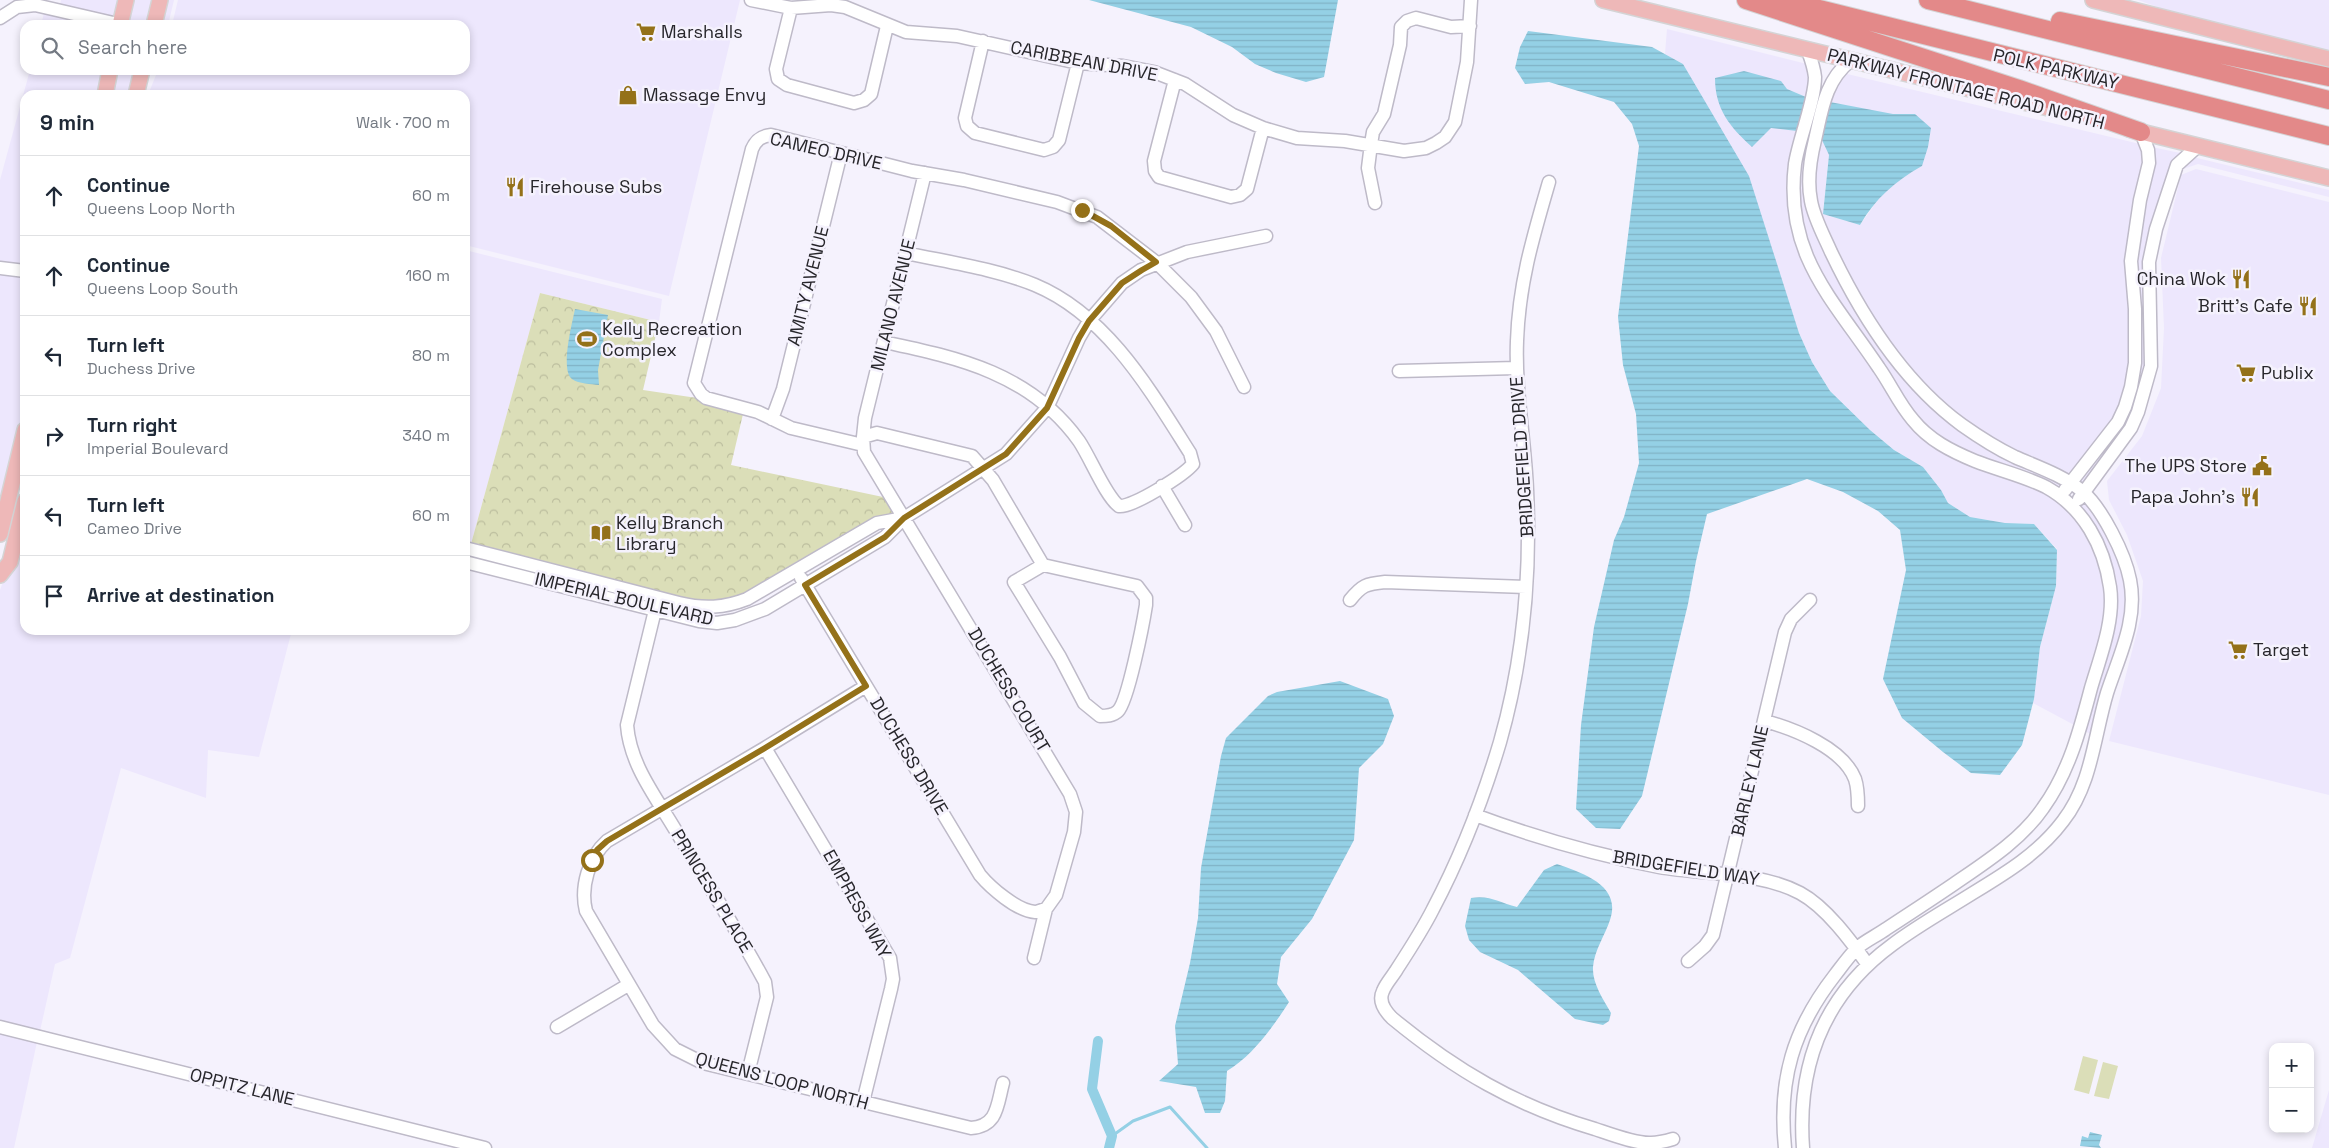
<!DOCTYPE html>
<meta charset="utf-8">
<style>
:root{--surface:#fff;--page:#f6f6f7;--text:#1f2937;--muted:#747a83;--line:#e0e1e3}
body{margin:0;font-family:"Space Grotesk",sans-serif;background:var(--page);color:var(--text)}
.controls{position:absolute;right:15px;bottom:15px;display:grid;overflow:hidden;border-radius:10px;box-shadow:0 2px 8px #0003}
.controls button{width:45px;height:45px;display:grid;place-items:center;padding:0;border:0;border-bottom:1px solid var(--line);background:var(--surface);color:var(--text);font:25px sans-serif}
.stop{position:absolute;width:15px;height:15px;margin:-11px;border:4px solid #947119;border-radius:50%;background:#fff}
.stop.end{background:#947119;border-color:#fff;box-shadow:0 1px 5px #0008}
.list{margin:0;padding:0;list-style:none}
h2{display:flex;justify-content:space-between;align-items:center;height:65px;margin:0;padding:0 20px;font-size:21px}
h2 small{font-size:16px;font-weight:400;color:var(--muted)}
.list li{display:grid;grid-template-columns:32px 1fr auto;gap:15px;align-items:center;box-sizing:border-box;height:80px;padding:0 20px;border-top:1px solid var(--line)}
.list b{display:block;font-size:19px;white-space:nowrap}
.list p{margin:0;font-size:16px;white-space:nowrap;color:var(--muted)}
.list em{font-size:16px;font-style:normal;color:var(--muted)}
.icon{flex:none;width:28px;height:28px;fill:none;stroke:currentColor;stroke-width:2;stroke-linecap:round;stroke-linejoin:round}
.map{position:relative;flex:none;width:2329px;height:1148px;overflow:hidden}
.search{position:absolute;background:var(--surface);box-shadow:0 2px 8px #0003;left:20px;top:20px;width:450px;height:55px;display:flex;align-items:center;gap:12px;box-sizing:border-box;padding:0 18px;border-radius:15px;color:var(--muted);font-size:19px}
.panel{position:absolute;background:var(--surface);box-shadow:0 2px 8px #0003;left:20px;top:90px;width:450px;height:545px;border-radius:15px}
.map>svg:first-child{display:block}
.built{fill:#ede7fd}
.green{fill:#dbdeb8}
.forest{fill:url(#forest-crowns)}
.water{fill:url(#water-rules)}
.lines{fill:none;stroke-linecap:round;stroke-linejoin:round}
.stream{stroke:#94d0e5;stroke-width:3}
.canal{stroke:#94d0e5;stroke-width:10}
.minor-casing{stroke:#bebac8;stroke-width:15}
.major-casing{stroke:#d4d4d5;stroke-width:18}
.highway-casing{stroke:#d4d4d5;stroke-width:20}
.minor{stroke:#fff;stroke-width:12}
.major{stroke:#eeb8b8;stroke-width:15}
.highway{stroke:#e38989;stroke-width:18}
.route{stroke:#947119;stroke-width:6}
.labels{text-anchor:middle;stroke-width:5;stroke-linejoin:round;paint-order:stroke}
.poi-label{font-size:18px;fill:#27262b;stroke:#f5f2fd;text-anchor:start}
.street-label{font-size:18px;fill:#27262b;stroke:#f5f2fd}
</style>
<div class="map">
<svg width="2329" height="1148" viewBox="0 0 2329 1148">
<defs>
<pattern id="forest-crowns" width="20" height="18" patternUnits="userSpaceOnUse" patternTransform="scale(1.25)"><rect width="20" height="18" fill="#dbdeb8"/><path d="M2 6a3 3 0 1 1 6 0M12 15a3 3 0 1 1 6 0" fill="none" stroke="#bcbe9e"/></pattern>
<pattern id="water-rules" width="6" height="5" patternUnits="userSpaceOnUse" patternTransform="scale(1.25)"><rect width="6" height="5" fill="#94d0e5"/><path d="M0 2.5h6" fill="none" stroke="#80b2c5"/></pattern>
</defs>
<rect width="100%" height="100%" fill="#f5f2fd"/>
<path class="built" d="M 61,0 L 121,0 L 116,18 L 60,5 Z
M 131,0 L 155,0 L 149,25 L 126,20 Z
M 165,0 L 174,0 L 168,25 L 159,25 Z
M 178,0 L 740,0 L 669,296 L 465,245 L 465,95 L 148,95 L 158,70 L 465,70 L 465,25 L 172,25 Z
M 2138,0 L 2329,0 L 2329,52 L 2259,33 L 2258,36 L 2191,19 Z
M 44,13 L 93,25 L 41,25 Z
M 1667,29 L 1807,64 L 1810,81 L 1806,97 L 1787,89 L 1780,81 L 1771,127 L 1797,131 L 1797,243 L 1805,266 L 1823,300 L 1923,438 L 1949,456 L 2045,493 L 2069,511 L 2095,548 L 2106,593 L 2104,617 L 2076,726 L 2033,703 L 2040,647 L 2056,586 L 2057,549 L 2034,524 L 2005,523 L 1970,517 L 1948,503 L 1941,490 L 1923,467 L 1894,450 L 1870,430 L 1830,391 L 1812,362 L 1799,333 L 1779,276 L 1709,111 L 1683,64 L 1665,54 Z
M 30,70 L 105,70 L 100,95 L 25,95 L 25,265 L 0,262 L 0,180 Z
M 115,70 L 137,70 L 131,95 L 110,95 Z
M 1843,73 L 2140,144 L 2144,163 L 2130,309 L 2130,363 L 2121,405 L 2114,419 L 2069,476 L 1983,433 L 1939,400 L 1890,342 L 1852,282 L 1816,201 L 1814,176 L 1821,138 L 1829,155 L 1823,214 L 1860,225 L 1882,194 L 1905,176 L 1922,166 L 1915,114 L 1893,115 L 1830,102 L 1836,82 Z
M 1807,132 L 1812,132 L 1806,206 L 1914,388 L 2062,485 L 2058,489 L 1954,446 L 1941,439 L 1919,419 L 1831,292 L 1806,240 L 1801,217 L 1799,182 Z
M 2152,147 L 2180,153 L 2172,163 L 2151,227 L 2146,365 L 2140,391 L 2127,425 L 2083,485 L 2077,481 L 2130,409 L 2136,261 Z
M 2193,157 L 2329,190 L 2329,197 L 2198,164 L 2180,170 Z
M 2196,169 L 2329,202 L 2329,795 L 2109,741 L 2141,616 L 2143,581 L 2127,535 L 2109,500 L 2107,481 L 2142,436 L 2161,388 L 2164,328 L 2161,258 L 2181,175 Z
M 465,250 L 662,299 L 659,322 L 540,293 L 471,544 L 465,542 Z
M 3,274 L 25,276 L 25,407 L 0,512 L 0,276 Z
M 2083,501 L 2109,537 L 2125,583 L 2126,607 L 2124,628 L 2092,735 L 2085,731 L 2116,591 L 2112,564 L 2105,543 L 2079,506 Z
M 25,522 L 25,630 L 292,630 L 259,757 L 208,750 L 206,798 L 121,768 L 70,958 L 55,964 L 40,1031 L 0,1021 L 0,590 Z
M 0,1033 L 37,1042 L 14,1148 L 0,1148 Z
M 2329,1090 L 2329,1148 L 2312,1148 Z"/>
<path class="green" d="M 2083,1056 L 2098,1060 L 2089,1094 L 2074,1090 Z
M 2103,1062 L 2118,1066 L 2109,1099 L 2094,1096 Z"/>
<path class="forest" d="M 540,293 L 659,322 L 643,390 L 697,398 L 743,414 L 731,465 L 883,497 L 887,498 L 896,514 L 796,562 L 756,588 L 734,598 L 706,602 L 681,598 L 471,544 Z"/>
<path class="water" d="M 1089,0 L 1338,0 L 1324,77 L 1306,82 L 1276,73 L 1255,64 L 1232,47 L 1191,27 Z
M 1528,31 L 1652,47 L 1683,64 L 1749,176 L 1799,333 L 1812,362 L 1830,391 L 1870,430 L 1894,450 L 1923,467 L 1941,490 L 1948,503 L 1970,517 L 2005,523 L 2034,524 L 2057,550 L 2056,586 L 2040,647 L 2034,699 L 2022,745 L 2000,775 L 1971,773 L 1943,752 L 1902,718 L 1883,679 L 1906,570 L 1900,530 L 1878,511 L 1843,492 L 1807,479 L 1707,514 L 1696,561 L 1688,604 L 1642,796 L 1620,829 L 1596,828 L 1576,809 L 1581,725 L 1594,627 L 1614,540 L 1624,517 L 1639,463 L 1636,414 L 1623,365 L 1618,317 L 1639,146 L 1632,124 L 1614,102 L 1549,82 L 1525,84 L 1515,68 L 1520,47 Z
M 1744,71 L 1781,81 L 1787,89 L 1806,97 L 1797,131 L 1771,128 L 1752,147 C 1730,127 1715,109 1715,78 Z
M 1830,102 L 1893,114 L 1915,114 L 1931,128 L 1928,147 L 1922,166 C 1895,181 1875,199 1860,225 L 1823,214 L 1829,155 L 1821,138 Z
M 575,309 L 608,315 L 598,370 L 599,385 C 591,384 579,384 572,379 C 560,370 572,324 575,309 Z
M 1340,681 L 1388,699 L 1394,716 L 1383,744 L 1359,768 L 1354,840 L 1312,919 L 1281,957 L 1277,984 L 1289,1002 C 1273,1027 1253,1055 1227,1071 L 1225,1101 L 1220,1113 L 1205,1113 L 1196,1087 L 1159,1081 L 1178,1064 L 1175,1026 L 1190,963 L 1198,918 L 1201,868 L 1221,756 L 1226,738 L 1268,696 L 1277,692 Z
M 1557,864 C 1582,873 1622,885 1610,920 C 1605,935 1594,951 1593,967 C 1592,983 1603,999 1611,1013 L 1609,1021 L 1603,1025 L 1575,1019 L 1518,970 L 1480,952 L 1469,940 L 1465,926 L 1471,898 C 1491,895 1499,903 1517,907 L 1544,870 Z
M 2090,1132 L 2102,1135 L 2099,1145 L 2101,1148 L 2080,1146 L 2082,1136 L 2088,1138 Z"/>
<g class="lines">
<path class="stream" d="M 1112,1136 L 1133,1121 L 1170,1107 L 1207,1148"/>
<path class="canal" d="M 1098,1041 L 1092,1089 L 1112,1136 L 1109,1148"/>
<defs>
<path id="minor" d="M 751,0 L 791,8 L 831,5 L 845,7 L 906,32 L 957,36 L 1078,63 L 1123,66 L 1154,72 L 1185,84 L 1233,115 L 1263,128 L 1297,138 L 1345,141 L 1404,151 L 1426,148 L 1436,143 L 1445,137 L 1455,122 L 1467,62 L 1471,0
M 791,8 L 776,69 L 778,79 L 787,85 L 854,103 L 864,100 L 871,94 L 887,26
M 0,18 L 17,7 L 35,5 L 122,25
M 983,41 L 965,118 L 967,126 L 975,133 L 1044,150 L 1053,147 L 1059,140 L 1078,63
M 1175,80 L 1154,161 L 1155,171 L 1159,177 L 1231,197 L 1240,195 L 1247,189 L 1263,128
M 925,173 L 865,418 L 863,437 L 864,452 L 1070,794 L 1076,812 L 1074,832 L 1056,895 L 1046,909 L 1034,958
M 1549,182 C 1533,237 1519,283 1517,341 C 1515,391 1525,440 1527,490 C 1531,573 1523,661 1500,742 C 1483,799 1461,856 1433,909 C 1423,929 1410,949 1397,969 C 1393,976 1386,983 1383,991 C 1378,1001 1385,1011 1392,1018 C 1455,1070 1516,1106 1595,1129 C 1610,1134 1636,1144 1651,1143 C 1658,1143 1666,1141 1673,1139
M 1375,203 L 1368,168 L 1371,144 L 1373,132 L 1384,114 L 1400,45 L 1401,27 L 1407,21 L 1416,18 L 1451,27 L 1470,26
M 0,268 L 25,271
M 884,342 C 960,358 1031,374 1079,441 C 1090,457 1106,497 1119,506 C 1132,508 1184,475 1193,464 L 1190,453 C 1150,390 1107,315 1035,285 C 996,269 947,262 906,253
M 1399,371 L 1516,368
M 772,419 L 783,389 L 841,153
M 863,437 L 877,433 L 972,456 L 993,480 L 1043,565
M 863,445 L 791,428 L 758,412 L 706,398 L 701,394 L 694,383 L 752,149 C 756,140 761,136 771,135 L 912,171 L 964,180 L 1057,202 L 1097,217 L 1157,263 L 1191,297 L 1216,331 L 1244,387
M 1162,486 L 1185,525
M 2065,490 L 2118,422 L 2125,407 L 2131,387 L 2135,363 L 2135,309 L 2131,261 L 2140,200 L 2149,163 L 2148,150 L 2141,132
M 2079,499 L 2131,428 L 2138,412 L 2151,366 L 2149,262 L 2156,229 L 2177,165 L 2198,146
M 465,548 L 679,603 C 704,609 724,608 747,599 L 877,523 L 904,518
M 465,562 L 699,621 L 717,623 L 735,620 L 765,609 L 885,537 L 904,518 L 1006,454 L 1047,408 L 1079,338 L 1089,321 L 1122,283 L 1141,270 L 1187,252 L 1266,236
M 1043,565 L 1137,586 L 1146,598 L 1146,605 C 1143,624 1128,701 1118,711 C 1113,716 1106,716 1100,716 L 1084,703 L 1060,657 L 1014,582 Z
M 801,578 L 980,875 C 990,887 1017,911 1035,912 C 1038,912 1043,909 1046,909
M 658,598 L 627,725 C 630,765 656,797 676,831 C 706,881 737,930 765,982 L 767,997 L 748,1073
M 1350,600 C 1362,585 1366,584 1385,582 L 1526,587
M 866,686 L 765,748 L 607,841 C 589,857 580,887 586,911 L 653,1025 L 675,1049 L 703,1063 L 971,1128 C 998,1126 997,1105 1003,1083
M 1765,721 C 1794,729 1843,748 1855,779 C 1858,788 1858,797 1858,806
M 765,748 L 890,958 L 893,979 L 891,989 L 863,1102
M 1475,815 C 1534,837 1597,855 1659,867 C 1705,875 1758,871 1800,893 C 1826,907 1851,941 1868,965
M 1688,961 L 1705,946 L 1713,935 L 1785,632 L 1791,619 L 1810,600
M 0,1027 L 485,1148
M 557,1027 L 628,985
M 1785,1148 C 1778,1080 1793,1029 1835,975 C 1842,966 1849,956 1857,948 C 1865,941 1876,936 1886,929 C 1909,914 1932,899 1954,884 C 1986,862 2021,840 2043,808 C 2069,772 2080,730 2091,688 C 2100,657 2115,620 2110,587 C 2104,546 2084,508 2046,487 C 2024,476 1998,470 1975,461 C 1951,451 1929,440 1913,420 C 1899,404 1891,385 1879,368 C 1833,299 1784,255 1795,164 C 1799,138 1815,101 1815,77 C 1814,68 1811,59 1808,51
M 1803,1148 C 1797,1065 1824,995 1892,945 C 1917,926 1946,910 1973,893 C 2006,873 2039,853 2063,821 C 2092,784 2094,736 2107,693 C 2119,656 2138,620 2130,580 C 2125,554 2102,508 2082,491 C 2062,475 2038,467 2015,457 C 1996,448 1979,437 1962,425 C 1903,382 1862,317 1831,252 C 1824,236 1814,218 1811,201 C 1807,181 1810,160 1815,140 C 1822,110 1825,81 1850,61"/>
<path id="major" d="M 1603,0 L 2061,111
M 2093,0 L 2329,59
M 120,25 L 126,0
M 154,25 L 160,0
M 105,95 L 110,70
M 136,95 L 142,70
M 2129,129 L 2329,178
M 0,534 L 25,430
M 0,575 L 10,562 L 25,501"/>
<path id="highway" d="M 1746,0 L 2019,89 L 2141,132
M 1783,0 L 2329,136
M 1928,0 L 2329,100
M 2060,21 L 2329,77"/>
</defs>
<use href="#minor" class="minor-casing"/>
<use href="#major" class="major-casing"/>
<use href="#highway" class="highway-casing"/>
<use href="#minor" class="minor"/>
<use href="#major" class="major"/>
<use href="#highway" class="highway"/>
</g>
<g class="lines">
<path class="route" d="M 592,860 L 597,850 L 607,841 L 765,748 L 866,686 L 805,585 L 885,537 L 904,518 L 1006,454 L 1047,408 L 1079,338 L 1089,321 L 1122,283 L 1142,270 L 1156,262 L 1111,226 L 1082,210"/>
</g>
<defs>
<symbol id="supermarket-bare" viewBox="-9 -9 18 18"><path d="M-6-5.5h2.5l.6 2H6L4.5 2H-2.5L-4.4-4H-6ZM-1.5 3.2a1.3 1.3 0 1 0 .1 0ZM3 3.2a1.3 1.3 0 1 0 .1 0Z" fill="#947119" stroke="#f5f2fd" stroke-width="2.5" paint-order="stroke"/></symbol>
<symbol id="shop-bare" viewBox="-9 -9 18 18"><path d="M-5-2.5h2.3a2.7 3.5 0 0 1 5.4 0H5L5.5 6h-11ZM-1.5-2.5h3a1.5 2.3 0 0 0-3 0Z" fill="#947119" stroke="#f5f2fd" stroke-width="2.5" paint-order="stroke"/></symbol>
<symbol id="restaurant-bare" viewBox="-9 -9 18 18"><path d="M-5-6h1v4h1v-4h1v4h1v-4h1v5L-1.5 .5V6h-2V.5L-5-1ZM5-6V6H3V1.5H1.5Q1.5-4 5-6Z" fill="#947119" stroke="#f5f2fd" stroke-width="2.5" paint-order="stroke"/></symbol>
<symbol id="stadium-bare" viewBox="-9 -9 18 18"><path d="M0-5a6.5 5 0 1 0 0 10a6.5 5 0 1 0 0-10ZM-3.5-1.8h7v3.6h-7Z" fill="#947119" stroke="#f5f2fd" stroke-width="2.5" paint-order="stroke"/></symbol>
<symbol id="civic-bare" viewBox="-9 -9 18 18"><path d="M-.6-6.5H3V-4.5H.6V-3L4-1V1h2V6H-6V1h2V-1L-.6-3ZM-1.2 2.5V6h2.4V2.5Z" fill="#947119" stroke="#f5f2fd" stroke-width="2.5" paint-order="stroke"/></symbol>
<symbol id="library-bare" viewBox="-9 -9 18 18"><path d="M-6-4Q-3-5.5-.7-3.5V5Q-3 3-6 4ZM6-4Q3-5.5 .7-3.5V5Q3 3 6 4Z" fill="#947119" stroke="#f5f2fd" stroke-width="2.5" paint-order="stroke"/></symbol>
</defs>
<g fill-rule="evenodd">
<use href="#supermarket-bare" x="632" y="18" width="28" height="28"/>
<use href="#shop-bare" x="614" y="81" width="28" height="28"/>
<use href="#restaurant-bare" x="501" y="173" width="28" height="28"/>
<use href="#restaurant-bare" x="2227" y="265" width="28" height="28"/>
<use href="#restaurant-bare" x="2294" y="292" width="28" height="28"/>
<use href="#stadium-bare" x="573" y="325" width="28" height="28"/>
<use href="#supermarket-bare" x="2232" y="359" width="28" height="28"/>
<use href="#civic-bare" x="2248" y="452" width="28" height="28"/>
<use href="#restaurant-bare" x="2236" y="483" width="28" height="28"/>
<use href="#library-bare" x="587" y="519" width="28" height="28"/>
<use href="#supermarket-bare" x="2224" y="636" width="28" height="28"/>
</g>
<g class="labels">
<g class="poi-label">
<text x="661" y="38">Marshalls</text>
<text x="643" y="101">Massage Envy</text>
<text x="530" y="193">Firehouse Subs</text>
<text x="2226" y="285" text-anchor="end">China Wok</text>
<text x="2293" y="312" text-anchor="end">Britt's Cafe</text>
<text x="602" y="335">Kelly Recreation<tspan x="602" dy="21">Complex</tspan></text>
<text x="2261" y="379">Publix</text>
<text x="2247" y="472" text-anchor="end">The UPS Store</text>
<text x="2235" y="503" text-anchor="end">Papa John's</text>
<text x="616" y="529">Kelly Branch<tspan x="616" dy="21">Library</tspan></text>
<text x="2253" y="656">Target</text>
</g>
<g class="street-label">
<text transform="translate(1084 61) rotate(11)" y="6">CARIBBEAN DRIVE</text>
<text transform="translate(2056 69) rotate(13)" y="6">POLK PARKWAY</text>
<text transform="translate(1966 89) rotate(14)" y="6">PARKWAY FRONTAGE ROAD NORTH</text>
<text transform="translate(826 151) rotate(13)" y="6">CAMEO DRIVE</text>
<text transform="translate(808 286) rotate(-76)" y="6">AMITY AVENUE</text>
<text transform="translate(893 305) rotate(-76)" y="6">MILANO AVENUE</text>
<text transform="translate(1522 457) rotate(-94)" y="6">BRIDGEFIELD DRIVE</text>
<text transform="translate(624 599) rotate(13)" y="6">IMPERIAL BOULEVARD</text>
<text transform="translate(1009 690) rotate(59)" y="6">DUCHESS COURT</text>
<text transform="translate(909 756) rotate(59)" y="6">DUCHESS DRIVE</text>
<text transform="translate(1750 781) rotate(-77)" y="6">BARLEY LANE</text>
<text transform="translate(1686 868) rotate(9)" y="6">BRIDGEFIELD WAY</text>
<text transform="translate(712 891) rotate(59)" y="6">PRINCESS PLACE</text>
<text transform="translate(857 904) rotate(61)" y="6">EMPRESS WAY</text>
<text transform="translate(782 1081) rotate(15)" y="6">QUEENS LOOP NORTH</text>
<text transform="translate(242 1087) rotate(14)" y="6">OPPITZ LANE</text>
</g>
</g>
</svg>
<div class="controls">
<button>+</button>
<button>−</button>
</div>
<div class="stop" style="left:592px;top:860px"></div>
<div class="stop end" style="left:1082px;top:210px"></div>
<div class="search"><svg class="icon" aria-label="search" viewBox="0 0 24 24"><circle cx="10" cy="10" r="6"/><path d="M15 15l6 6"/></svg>Search here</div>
<section class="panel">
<h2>9 min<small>Walk · 700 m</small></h2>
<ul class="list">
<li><svg class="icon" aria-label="ahead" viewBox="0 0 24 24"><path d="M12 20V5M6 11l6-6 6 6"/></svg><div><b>Continue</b><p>Queens Loop North</p></div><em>60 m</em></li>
<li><svg class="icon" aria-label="ahead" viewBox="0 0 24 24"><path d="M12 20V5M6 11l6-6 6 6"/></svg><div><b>Continue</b><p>Queens Loop South</p></div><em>160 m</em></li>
<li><svg class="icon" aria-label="left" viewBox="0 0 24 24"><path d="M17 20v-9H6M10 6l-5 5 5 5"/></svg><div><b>Turn left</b><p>Duchess Drive</p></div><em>80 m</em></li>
<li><svg class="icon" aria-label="right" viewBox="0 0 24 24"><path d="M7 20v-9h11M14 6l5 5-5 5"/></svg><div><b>Turn right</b><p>Imperial Boulevard</p></div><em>340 m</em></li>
<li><svg class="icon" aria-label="left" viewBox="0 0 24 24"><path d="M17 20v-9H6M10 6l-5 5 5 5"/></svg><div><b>Turn left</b><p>Cameo Drive</p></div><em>60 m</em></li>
<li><svg class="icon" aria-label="arrive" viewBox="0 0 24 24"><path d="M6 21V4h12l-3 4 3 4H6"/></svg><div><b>Arrive at destination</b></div></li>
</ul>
</section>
</div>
